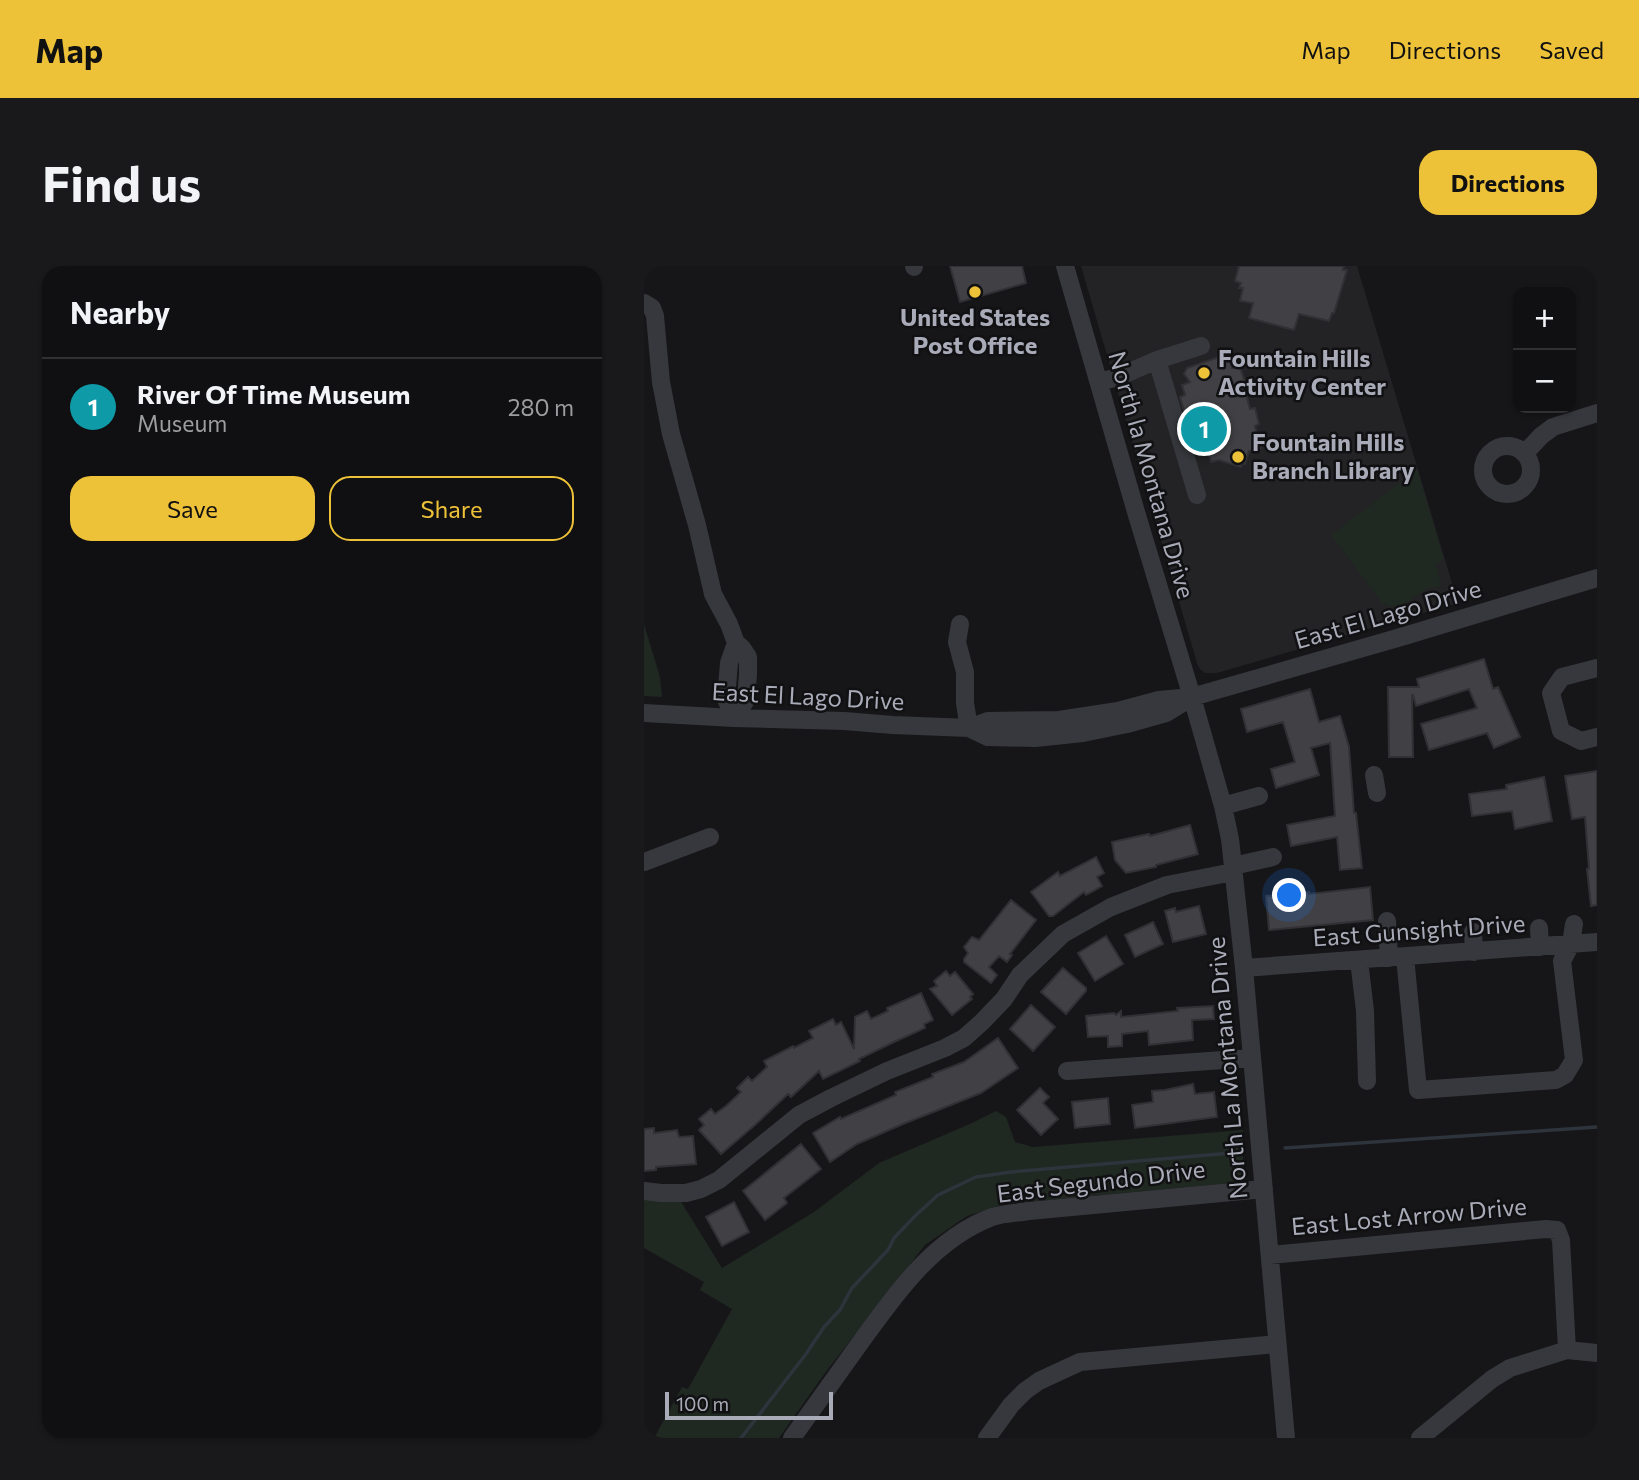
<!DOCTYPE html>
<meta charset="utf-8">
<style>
:root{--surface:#101012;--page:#19191b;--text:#f1f3f6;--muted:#9c9d9f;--line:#303032;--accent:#eec238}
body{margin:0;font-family:Commissioner,sans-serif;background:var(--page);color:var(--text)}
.controls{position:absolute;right:21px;top:21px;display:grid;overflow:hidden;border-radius:14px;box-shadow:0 2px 5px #0004}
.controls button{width:63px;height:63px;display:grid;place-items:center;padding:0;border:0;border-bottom:2px solid var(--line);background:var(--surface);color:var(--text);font:35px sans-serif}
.scale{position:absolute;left:21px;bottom:18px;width:168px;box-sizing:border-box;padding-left:7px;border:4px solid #a9acb8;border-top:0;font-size:19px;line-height:24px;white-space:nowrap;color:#a9acb8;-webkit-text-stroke:5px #111113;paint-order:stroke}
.you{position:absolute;left:646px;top:630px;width:24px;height:24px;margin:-18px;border:5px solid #fff;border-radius:50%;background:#1a73e8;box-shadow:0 0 0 10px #1a73e833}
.badge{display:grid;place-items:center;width:46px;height:46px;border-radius:50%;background:var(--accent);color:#fff;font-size:23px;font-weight:700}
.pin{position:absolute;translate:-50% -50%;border:4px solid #fff;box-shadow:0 2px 7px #0006}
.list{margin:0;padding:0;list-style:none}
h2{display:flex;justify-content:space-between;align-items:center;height:91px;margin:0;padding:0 28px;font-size:30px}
h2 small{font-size:23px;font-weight:400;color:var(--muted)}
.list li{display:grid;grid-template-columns:46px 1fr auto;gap:21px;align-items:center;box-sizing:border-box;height:98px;padding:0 28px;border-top:2px solid var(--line)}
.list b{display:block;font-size:26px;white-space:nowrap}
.list p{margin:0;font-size:23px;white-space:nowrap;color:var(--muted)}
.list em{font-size:23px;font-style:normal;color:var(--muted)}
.actions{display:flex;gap:14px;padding:21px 28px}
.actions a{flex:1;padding:16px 0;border:2px solid var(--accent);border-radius:21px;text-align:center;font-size:24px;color:var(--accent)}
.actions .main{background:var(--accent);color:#111}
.map{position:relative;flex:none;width:953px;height:1172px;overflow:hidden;border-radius:21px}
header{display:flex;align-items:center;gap:42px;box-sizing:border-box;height:98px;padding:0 35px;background:var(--accent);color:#111}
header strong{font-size:33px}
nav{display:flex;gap:38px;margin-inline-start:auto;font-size:24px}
.intro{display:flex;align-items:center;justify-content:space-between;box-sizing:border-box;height:168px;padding:0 42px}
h1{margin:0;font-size:49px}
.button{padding:18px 32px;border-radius:21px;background:var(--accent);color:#111;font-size:24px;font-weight:700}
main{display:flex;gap:42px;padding:0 42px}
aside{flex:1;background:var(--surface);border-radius:21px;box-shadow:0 2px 5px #0004}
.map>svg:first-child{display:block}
.built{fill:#232225}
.green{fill:#202822}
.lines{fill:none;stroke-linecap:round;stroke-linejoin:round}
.stream{stroke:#2d343c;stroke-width:3.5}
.building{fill:#414145;stroke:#313034;stroke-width:2}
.minor{stroke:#37383d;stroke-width:18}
.poi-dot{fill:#eec238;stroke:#111113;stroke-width:2.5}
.labels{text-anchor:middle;stroke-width:5;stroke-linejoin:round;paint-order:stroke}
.poi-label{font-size:24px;font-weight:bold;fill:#a9acb8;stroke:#111113;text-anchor:start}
.street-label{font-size:24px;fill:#a9acb8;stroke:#111113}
</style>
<header>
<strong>Map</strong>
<nav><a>Map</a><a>Directions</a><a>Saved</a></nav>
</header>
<div class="intro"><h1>Find us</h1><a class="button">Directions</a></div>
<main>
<aside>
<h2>Nearby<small></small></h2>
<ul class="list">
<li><span class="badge" style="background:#0f9aa8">1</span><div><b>River Of Time Museum</b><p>Museum</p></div><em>280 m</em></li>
</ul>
<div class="actions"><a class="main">Save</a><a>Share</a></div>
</aside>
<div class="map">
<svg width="953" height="1172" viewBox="0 0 953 1172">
<rect width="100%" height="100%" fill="#161618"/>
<path class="built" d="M 437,0 L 713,0 L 814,337 L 573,407 L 561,407 L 556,403 L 553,397 Z"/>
<path class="green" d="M 773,203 L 800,293 L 792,298 L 797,320 C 792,321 785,322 781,324 C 764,332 757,350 736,335 L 687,269 Z
M 0,358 L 16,411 L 18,431 L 0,430 Z
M 352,845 L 362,851 L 371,876 L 389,881 L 599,864 L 599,916 L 360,938 L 323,950 L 281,979 L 181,1107 L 135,1172 L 10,1172 L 38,1121 L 44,1123 L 88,1043 L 56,1024 L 60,1016 L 0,982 L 0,934 L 36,934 L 78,1002 L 170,946 L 235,897 L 328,857 Z"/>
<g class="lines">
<path class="stream" d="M 641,882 L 953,861
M 97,1172 L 162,1088 L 180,1061 L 196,1044 L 208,1022 L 244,984 L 250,972 L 271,950 L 294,929 L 332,911 L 367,906 L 587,887"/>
</g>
<path class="building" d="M 306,0 L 378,0 L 382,17 L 316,36 Z
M 595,0 L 700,0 L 699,4 L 703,4 L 690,47 L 688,47 L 685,55 L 655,48 L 650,64 L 605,52 L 609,37 L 596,35 L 599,22 L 595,22 L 597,17 L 591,15 Z
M 584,88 L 588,102 L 596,101 L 603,123 L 601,124 L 606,143 L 611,142 L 615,158 L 611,160 L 617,182 L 605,185 L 601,198 L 598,197 L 597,201 L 575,194 L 567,196 L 560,172 L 549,176 L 536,131 L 541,129 L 538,119 L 546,116 L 540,108 L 543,102 Z
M 840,393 L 849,423 L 854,421 L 876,471 L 850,482 L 843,467 L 785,484 L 777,458 L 833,442 L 825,423 L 772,440 L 769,429 L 768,429 L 769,491 L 745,491 L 744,421 L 775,421 L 773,413 Z
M 666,423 L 675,456 L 696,450 L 705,481 L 710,547 L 712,547 L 718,602 L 696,604 L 693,571 L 647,580 L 643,559 L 691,550 L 686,477 L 667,482 L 675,509 L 632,522 L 627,503 L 651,496 L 639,456 L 603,466 L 597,443 Z
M 953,505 L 953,639 L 947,640 L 943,603 L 945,603 L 941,551 L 928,553 L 921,510 Z
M 900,511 L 908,555 L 871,563 L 868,545 L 828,550 L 825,528 L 863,523 L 862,519 Z
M 546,559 L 554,588 L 512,599 L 512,601 L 482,607 L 471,594 L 468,576 L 505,568 L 506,570 Z
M 452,591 L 460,607 L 453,611 L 458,620 L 442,629 L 440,626 L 409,650 L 405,650 L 387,626 L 414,606 L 416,610 Z
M 726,621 L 729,654 L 625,664 L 622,630 L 665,626 L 665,628 Z
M 367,634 L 392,654 L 366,688 L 368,689 L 363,696 L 355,690 L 345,701 L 353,709 L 347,717 L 320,696 L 320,693 L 324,687 L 320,681 L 328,671 L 335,674 Z
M 555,640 L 562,668 L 529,676 L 521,645 L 531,642 L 532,646 Z
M 509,656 L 519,678 L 491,691 L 481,669 Z
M 462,670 L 479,698 L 451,715 L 434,687 Z
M 419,702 L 442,722 L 442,725 L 422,748 L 397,726 Z
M 302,705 L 306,710 L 311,706 L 329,728 L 326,731 L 328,733 L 308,749 L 286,723 L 293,720 L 290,715 Z
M 277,727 L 289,754 L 280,758 L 281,762 L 250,776 L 215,793 L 216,795 L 179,813 L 175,805 L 147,831 L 144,828 L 111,859 L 77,888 L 55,864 L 60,859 L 55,853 L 67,843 L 71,848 L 82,840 L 97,826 L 93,822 L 104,811 L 108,815 L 123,801 L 120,795 L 149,780 L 150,782 L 169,772 L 165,765 L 189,753 L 192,759 L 197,756 L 210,783 L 211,751 L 223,745 L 227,753 L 244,745 L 243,742 Z
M 387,739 L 411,761 L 389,785 L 366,763 Z
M 569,740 L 570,753 L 548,754 L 549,774 L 505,779 L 504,765 L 478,768 L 478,780 L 464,781 L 464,770 L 444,771 L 442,750 L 470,747 L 472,749 L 477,745 L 477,751 L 534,745 L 533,742 Z
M 354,772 L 374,802 L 337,827 L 259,858 L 213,878 L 186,896 L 169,867 L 196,851 L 197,853 L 252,829 L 251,826 L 289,811 L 288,808 L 320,796 Z
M 549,818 L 551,828 L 570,826 L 573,851 L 491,862 L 488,839 L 509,836 L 508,825 L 521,824 Z
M 396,822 L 405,831 L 399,837 L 414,853 L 397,869 L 373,844 Z
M 464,832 L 466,858 L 431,862 L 428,836 Z
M 10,862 L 10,867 L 33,864 L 35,871 L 49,870 L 52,898 L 12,901 L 12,904 L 0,905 L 0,863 Z
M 157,878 L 177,903 L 140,932 L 143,937 L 121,954 L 99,925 Z
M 90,936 L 105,966 L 78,980 L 62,951 Z"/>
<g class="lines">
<path class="minor" d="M 270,0 L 270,1
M 421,0 L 492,246 L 548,431 L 579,540 L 586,573 L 600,702 L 642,1172
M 0,37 L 8,42 L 11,50 L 17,116 L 27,168 L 53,259 L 69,328 L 85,358 L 92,377 L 98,382 L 104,391 L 104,408 L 102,434 L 90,452
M 513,94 L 553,229
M 455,116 L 474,111 L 513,94 L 557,80
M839 204a24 24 0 1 1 48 0a24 24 0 1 1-48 0Z
M 881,187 L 897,170 L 909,161 L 953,147
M 316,358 L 313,376 L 321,406 L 321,437 L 325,462
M 953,402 L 918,411 L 907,427 L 917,465 L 937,475 L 953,471
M 0,447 L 90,452 L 200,455 L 249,459 L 325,462 L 344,471 L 391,472 L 439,467 L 483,458 L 522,447 L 545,433
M 90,452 L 82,433 L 85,397 L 92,377
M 325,462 L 344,455 L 415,454 L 474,445 L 515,434 L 548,431 L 757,371 L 953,312
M 730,509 L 733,527
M 579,540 L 615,530
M 0,596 L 66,571
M 589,600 L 629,591
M 743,655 L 745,692
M 895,662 L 896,681
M 829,666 L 830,686
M 761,691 L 774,824 L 912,814 L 921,809 L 930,794 L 918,695 L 927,678 L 930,658
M 715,694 L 721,745 L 723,815
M 600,702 L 953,676
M 423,805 L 608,792
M 0,925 L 17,927 L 42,927 L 57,923 L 75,914 L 155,849 L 187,832 L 243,805 L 301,782 L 320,772 L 338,756 L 360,733 L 376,709 L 419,668 L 467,641 L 523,619 L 589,606
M 626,989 L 902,963 L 913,964 L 917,974 L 923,1084
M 148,1172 C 169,1143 190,1113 211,1084 C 248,1033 287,974 348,951 C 360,947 373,947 385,945 L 620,923
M 343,1172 L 367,1139 L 381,1125 L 395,1115 L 436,1096 L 633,1078
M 776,1172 L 848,1113 L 866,1102 L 923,1084 L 953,1087"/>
</g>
<g class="poi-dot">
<circle cx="331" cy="26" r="7"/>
<circle cx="560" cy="107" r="7"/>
<circle cx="594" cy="191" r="7"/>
</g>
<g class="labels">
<g class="poi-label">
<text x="331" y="60" text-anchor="middle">United States<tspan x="331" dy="28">Post Office</tspan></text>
<text x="574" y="101">Fountain Hills<tspan x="574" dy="28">Activity Center</tspan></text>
<text x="608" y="185">Fountain Hills<tspan x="608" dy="28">Branch Library</tspan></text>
</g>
<g class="street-label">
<text transform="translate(507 209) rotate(74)" y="8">North la Montana Drive</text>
<text transform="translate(744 349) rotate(-16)" y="8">East El Lago Drive</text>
<text transform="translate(164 431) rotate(3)" y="8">East El Lago Drive</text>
<text transform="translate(775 665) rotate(-4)" y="8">East Gunsight Drive</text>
<text transform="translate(584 802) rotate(-95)" y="8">North La Montana Drive</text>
<text transform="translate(457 916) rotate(-7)" y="8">East Segundo Drive</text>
<text transform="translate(765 951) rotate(-5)" y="8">East Lost Arrow Drive</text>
</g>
</g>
</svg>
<div class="controls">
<button>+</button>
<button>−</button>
</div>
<div class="scale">100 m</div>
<div class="you"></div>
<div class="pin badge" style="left:560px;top:163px;background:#0f9aa8">1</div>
</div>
</main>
